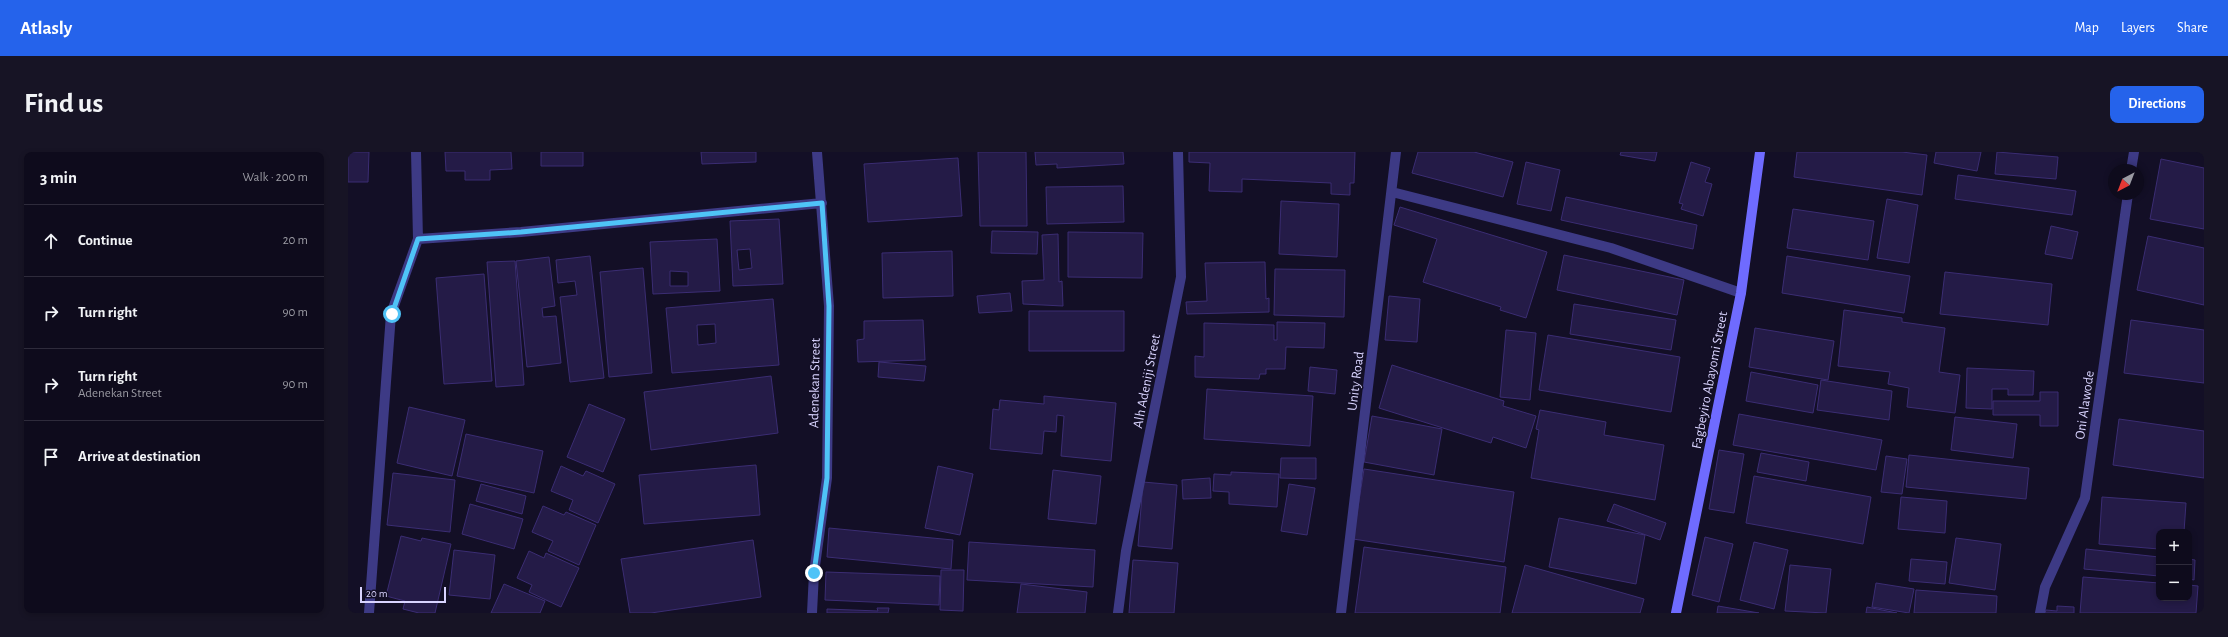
<!DOCTYPE html>
<meta charset="utf-8">
<style>
:root{--surface:#0e0b1c;--page:#171425;--text:#f1f3f6;--muted:#9b9ba3;--line:#2e2b3b;--accent:#2563eb}
body{margin:0;font-family:"Alegreya Sans",sans-serif;background:var(--page);color:var(--text)}
.controls{position:absolute;right:12px;bottom:12px;display:grid;overflow:hidden;border-radius:8px;box-shadow:0 2px 6px #0003}
.controls button{width:36px;height:36px;display:grid;place-items:center;padding:0;border:0;border-bottom:1px solid var(--line);background:var(--surface);color:var(--text);font:20px sans-serif}
.compass{position:absolute;left:1760px;top:12px;width:36px;height:36px;border-radius:50%;background:var(--surface);box-shadow:0 2px 6px #0003;rotate:222deg}
.scale{position:absolute;left:12px;bottom:10px;width:86px;box-sizing:border-box;padding-left:4px;border:2px solid #d9d4ff;border-top:0;font-size:11px;line-height:14px;white-space:nowrap;color:#d9d4ff;-webkit-text-stroke:3px #130f26;paint-order:stroke}
.stop{position:absolute;width:12px;height:12px;margin:-9px;border:3px solid #4fc3f7;border-radius:50%;background:#fff}
.stop.end{background:#4fc3f7;border-color:#fff;box-shadow:0 1px 4px #0008}
.list{margin:0;padding:0;list-style:none}
h2{display:flex;justify-content:space-between;align-items:center;height:52px;margin:0;padding:0 16px;font-size:17px}
h2 small{font-size:13px;font-weight:400;color:var(--muted)}
.list li{display:grid;grid-template-columns:26px 1fr auto;gap:12px;align-items:center;box-sizing:border-box;height:72px;padding:0 16px;border-top:1px solid var(--line)}
.list b{display:block;font-size:15px;white-space:nowrap}
.list p{margin:0;font-size:13px;white-space:nowrap;color:var(--muted)}
.list em{font-size:13px;font-style:normal;color:var(--muted)}
.icon{flex:none;width:22px;height:22px;fill:none;stroke:currentColor;stroke-width:2;stroke-linecap:round;stroke-linejoin:round}
.map{position:relative;flex:none;width:1856px;height:461px;overflow:hidden;border-radius:8px}
header{display:flex;align-items:center;gap:24px;box-sizing:border-box;height:56px;padding:0 20px;background:var(--accent);color:#fff}
header strong{font-size:19px}
nav{display:flex;gap:22px;margin-inline-start:auto;font-size:14px}
.intro{display:flex;align-items:center;justify-content:space-between;box-sizing:border-box;height:96px;padding:0 24px}
h1{margin:0;font-size:28px}
.button{padding:10px 18px;border-radius:8px;background:var(--accent);color:#fff;font-size:14px;font-weight:700}
main{display:flex;gap:24px;padding:0 24px}
aside{flex:1;background:var(--surface);border-radius:8px;box-shadow:0 2px 6px #0003}
.map>svg:first-child{display:block}
.building{fill:#241b47;stroke:#3b2d73;fill-rule:evenodd}
.lines{fill:none;stroke-linecap:round;stroke-linejoin:round}
.street{stroke:#3d3a85;stroke-width:10}
.secondary{stroke:#6f6bff;stroke-width:10}
.route{stroke:#4fc3f7;stroke-width:5}
.labels{text-anchor:middle;stroke-width:3;stroke-linejoin:round;paint-order:stroke}
.street-label{font-size:14px;fill:#d9d4ff;stroke:#130f26}
</style>
<header>
<strong>Atlasly</strong>
<nav><a>Map</a><a>Layers</a><a>Share</a></nav>
</header>
<div class="intro"><h1>Find us</h1><a class="button">Directions</a></div>
<main>
<aside>
<h2>3 min<small>Walk · 200 m</small></h2>
<ul class="list">
<li><svg class="icon" aria-label="ahead" viewBox="0 0 24 24"><path d="M12 20V5M6 11l6-6 6 6"/></svg><div><b>Continue</b></div><em>20 m</em></li>
<li><svg class="icon" aria-label="right" viewBox="0 0 24 24"><path d="M7 20v-9h11M14 6l5 5-5 5"/></svg><div><b>Turn right</b></div><em>90 m</em></li>
<li><svg class="icon" aria-label="right" viewBox="0 0 24 24"><path d="M7 20v-9h11M14 6l5 5-5 5"/></svg><div><b>Turn right</b><p>Adenekan Street</p></div><em>90 m</em></li>
<li><svg class="icon" aria-label="arrive" viewBox="0 0 24 24"><path d="M6 21V4h12l-3 4 3 4H6"/></svg><div><b>Arrive at destination</b></div></li>
</ul>
</aside>
<div class="map">
<svg width="1856" height="461" viewBox="0 0 1856 461">
<rect width="100%" height="100%" fill="#130f26"/>
<path class="building" d="M 0,0 L 21,0 L 20,30 L 0,30 Z
M 97,0 L 163,0 L 164,17 L 142,18 L 142,28 L 117,28 L 117,19 L 98,19 Z
M 193,0 L 235,0 L 235,14 L 193,14 Z
M 353,0 L 408,0 L 408,10 L 354,12 Z
M 630,0 L 678,0 L 679,74 L 632,74 Z
M 687,0 L 775,0 L 776,12 L 709,16 L 709,12 L 688,13 Z
M 841,0 L 1007,0 L 1006,31 L 1002,31 L 1002,43 L 983,42 L 983,31 L 894,27 L 894,40 L 861,39 L 862,11 L 841,10 Z
M 1070,0 L 1126,0 L 1165,10 L 1155,45 L 1064,21 Z
M 1273,0 L 1309,0 L 1307,9 L 1272,3 Z
M 1449,0 L 1554,0 L 1579,3 L 1574,43 L 1446,25 Z
M 1588,0 L 1633,0 L 1629,19 L 1586,11 Z
M 1649,0 L 1710,5 L 1708,27 L 1647,22 Z
M 610,6 L 614,64 L 520,70 L 516,12 Z
M 1813,7 L 1856,16 L 1856,77 L 1802,67 Z
M 1178,10 L 1212,18 L 1203,59 L 1169,52 Z
M 1343,10 L 1362,16 L 1357,30 L 1364,32 L 1355,64 L 1333,57 L 1335,52 L 1331,51 Z
M 1610,23 L 1728,39 L 1724,63 L 1607,47 Z
M 775,34 L 776,70 L 699,72 L 698,35 Z
M 1218,45 L 1349,73 L 1345,97 L 1213,68 Z
M 1539,47 L 1570,53 L 1561,111 L 1529,106 Z
M 933,49 L 991,52 L 989,105 L 931,102 Z
M 1052,55 L 1199,100 L 1178,166 L 1152,158 L 1153,155 L 1075,130 L 1089,87 L 1046,73 Z
M 1445,57 L 1526,69 L 1520,108 L 1439,96 Z
M 431,67 L 435,132 L 385,134 L 382,69 ZM 402,97 L 404,116 L 391,118 L 389,98 Z
M 1703,74 L 1730,80 L 1724,107 L 1697,102 Z
M 644,79 L 690,80 L 689,102 L 643,101 Z
M 720,80 L 795,81 L 794,126 L 720,125 Z
M 710,82 L 711,130 L 714,129 L 715,154 L 675,152 L 674,129 L 696,128 L 694,83 Z
M 1800,84 L 1856,96 L 1856,153 L 1789,138 Z
M 369,87 L 372,139 L 305,142 L 302,90 ZM 322,119 L 340,120 L 340,134 L 322,134 Z
M 604,99 L 605,144 L 535,146 L 534,101 Z
M 1216,103 L 1336,128 L 1329,163 L 1209,138 Z
M 242,104 L 256,226 L 222,230 L 212,145 L 229,143 L 227,129 L 210,131 L 208,108 Z
M 1439,104 L 1562,124 L 1556,161 L 1434,141 Z
M 201,105 L 207,154 L 194,156 L 195,165 L 208,164 L 213,211 L 179,215 L 168,109 Z
M 167,109 L 176,233 L 148,235 L 139,110 Z
M 917,110 L 918,147 L 921,146 L 921,160 L 839,162 L 838,150 L 859,149 L 857,111 Z
M 295,116 L 304,221 L 261,225 L 252,120 Z
M 927,117 L 997,118 L 996,165 L 926,163 Z
M 1597,120 L 1704,132 L 1700,173 L 1592,162 Z
M 136,122 L 144,229 L 96,232 L 88,126 Z
M 662,141 L 664,159 L 631,161 L 629,144 Z
M 1041,144 L 1072,147 L 1069,190 L 1037,188 Z
M 425,147 L 431,213 L 324,221 L 318,156 ZM 367,172 L 368,191 L 350,193 L 349,173 Z
M 1226,152 L 1328,168 L 1323,198 L 1222,182 Z
M 1496,158 L 1554,166 L 1554,170 L 1597,176 L 1591,220 L 1612,223 L 1607,261 L 1559,255 L 1561,236 L 1540,232 L 1542,220 L 1490,214 Z
M 681,159 L 776,159 L 776,199 L 681,199 Z
M 575,168 L 577,208 L 510,210 L 509,188 L 516,187 L 516,169 Z
M 1783,168 L 1856,178 L 1856,231 L 1776,221 Z
M 929,170 L 977,171 L 976,196 L 938,195 L 937,217 L 918,217 L 918,222 L 912,222 L 911,227 L 847,225 L 847,204 L 856,205 L 856,171 L 926,173 L 926,188 L 929,188 Z
M 1407,176 L 1486,189 L 1480,228 L 1401,215 Z
M 1158,178 L 1188,181 L 1182,248 L 1152,245 Z
M 1200,183 L 1332,205 L 1323,260 L 1191,238 Z
M 531,210 L 578,214 L 576,229 L 530,225 Z
M 1044,213 L 1156,249 L 1155,254 L 1188,264 L 1178,296 L 1145,285 L 1143,291 L 1031,256 Z
M 962,215 L 989,218 L 987,242 L 960,239 Z
M 1619,216 L 1686,219 L 1685,243 L 1660,243 L 1660,237 L 1644,237 L 1644,257 L 1618,256 Z
M 1403,220 L 1470,233 L 1465,261 L 1398,249 Z
M 423,224 L 430,281 L 303,298 L 296,240 Z
M 1473,228 L 1544,239 L 1541,268 L 1469,258 Z
M 859,237 L 965,244 L 962,294 L 856,287 Z
M 1692,240 L 1710,240 L 1710,274 L 1692,274 L 1692,263 L 1645,263 L 1645,249 L 1692,249 Z
M 696,244 L 768,251 L 763,309 L 713,304 L 716,264 L 709,263 L 708,280 L 696,279 L 694,302 L 642,297 L 645,257 L 651,258 L 652,248 L 696,252 Z
M 241,252 L 277,267 L 255,320 L 219,305 Z
M 61,255 L 117,268 L 104,324 L 49,311 Z
M 1192,258 L 1258,270 L 1256,283 L 1316,293 L 1307,348 L 1183,326 L 1191,278 L 1188,277 Z
M 1391,262 L 1534,288 L 1528,318 L 1385,293 Z
M 1024,264 L 1094,277 L 1086,323 L 1016,310 Z
M 1607,265 L 1669,272 L 1665,306 L 1603,298 Z
M 1771,267 L 1856,279 L 1856,326 L 1765,313 Z
M 118,282 L 195,299 L 186,341 L 109,324 Z
M 1371,298 L 1396,302 L 1386,361 L 1361,357 Z
M 1413,301 L 1461,310 L 1458,329 L 1409,320 Z
M 1561,303 L 1681,316 L 1678,347 L 1558,335 Z
M 1538,304 L 1559,307 L 1554,342 L 1533,340 Z
M 933,306 L 968,306 L 968,327 L 932,326 Z
M 408,313 L 412,363 L 296,372 L 291,323 Z
M 213,314 L 235,324 L 238,319 L 267,332 L 250,371 L 221,358 L 225,348 L 203,339 Z
M 590,314 L 625,322 L 612,383 L 577,376 Z
M 1016,317 L 1166,340 L 1156,410 L 1005,387 Z
M 705,318 L 753,324 L 748,372 L 700,367 Z
M 883,320 L 931,322 L 929,355 L 881,352 L 881,340 L 865,339 L 866,322 L 883,323 Z
M 45,321 L 107,328 L 102,380 L 39,373 Z
M 1406,324 L 1523,345 L 1515,392 L 1398,371 Z
M 862,326 L 863,346 L 835,347 L 834,328 Z
M 795,330 L 829,333 L 824,397 L 790,394 Z
M 133,332 L 178,344 L 174,362 L 128,349 Z
M 941,332 L 967,336 L 959,383 L 933,379 Z
M 1553,345 L 1599,349 L 1597,381 L 1550,377 Z
M 1754,345 L 1838,351 L 1836,380 L 1811,380 L 1811,397 L 1751,392 Z
M 122,352 L 175,367 L 166,397 L 114,382 Z
M 1266,352 L 1318,371 L 1312,388 L 1259,369 Z
M 195,354 L 216,363 L 218,360 L 248,373 L 231,413 L 200,399 L 205,389 L 184,380 Z
M 1211,366 L 1297,383 L 1288,432 L 1201,415 Z
M 481,376 L 605,388 L 603,417 L 479,405 Z
M 53,384 L 73,389 L 74,386 L 103,392 L 87,461 L 71,461 L 55,457 L 57,449 L 38,444 Z
M 1357,385 L 1385,392 L 1371,450 L 1344,443 Z
M 1608,386 L 1653,392 L 1647,438 L 1601,431 Z
M 405,388 L 413,445 L 303,461 L 282,461 L 273,407 Z
M 621,390 L 747,398 L 745,435 L 619,428 Z
M 1406,390 L 1440,398 L 1426,457 L 1392,448 Z
M 1016,395 L 1158,415 L 1152,461 L 1007,461 Z
M 1738,397 L 1811,405 L 1811,424 L 1736,417 Z
M 106,398 L 147,403 L 142,447 L 101,443 Z
M 181,399 L 196,406 L 198,401 L 231,416 L 213,455 L 181,440 L 184,433 L 169,426 Z
M 1563,407 L 1599,410 L 1597,432 L 1561,429 Z
M 1841,407 L 1847,408 L 1846,428 L 1841,427 Z
M 785,408 L 830,411 L 826,461 L 781,461 Z
M 1177,413 L 1296,447 L 1292,461 L 1164,461 Z
M 1442,413 L 1483,417 L 1478,461 L 1437,459 Z
M 593,418 L 616,418 L 615,459 L 592,458 Z
M 478,420 L 592,424 L 591,453 L 477,448 Z
M 1735,425 L 1811,431 L 1811,446 L 1841,446 L 1841,433 L 1850,434 L 1848,461 L 1732,461 Z
M 1528,431 L 1566,437 L 1561,461 L 1524,455 Z
M 156,432 L 197,449 L 192,461 L 143,461 Z
M 673,432 L 739,440 L 737,461 L 669,461 Z
M 1568,438 L 1649,444 L 1648,461 L 1566,461 Z
M 1370,454 L 1411,461 L 1369,461 Z
M 1709,454 L 1726,455 L 1726,461 L 1697,461 L 1698,458 L 1709,459 Z
M 1519,455 L 1549,461 L 1518,461 Z
M 529,456 L 541,456 L 540,461 L 479,461 L 479,457 L 530,459 Z"/>
<g class="lines">
<path class="street" d="M 1783,18 L 1786,0
M 1044,40 L 1263,96 L 1393,141
M 70,87 L 173,80 L 474,51
M 21,461 L 43,162 L 70,87 L 68,0
M 464,461 L 466,421 L 479,326 L 481,154 L 469,0
M 770,461 L 778,399 L 833,125 L 830,0
M 993,461 L 1048,0
M 1692,461 L 1697,435 L 1737,346 L 1780,42"/>
<path class="secondary" d="M 1328,461 L 1393,141 L 1412,0"/>
</g>
<g class="lines">
<path class="route" d="M 44,162 L 70,87 L 173,80 L 474,51 L 481,154 L 479,326 L 466,421"/>
</g>
<g class="labels">
<g class="street-label">
<text transform="translate(1361 228) rotate(-79)" y="5">Fagbeyiro Abayomi Street</text>
<text transform="translate(798 229) rotate(-79)" y="5">Alh Adeniji Street</text>
<text transform="translate(1007 229) rotate(-83)" y="5">Unity Road</text>
<text transform="translate(466 231) rotate(-89)" y="5">Adenekan Street</text>
<text transform="translate(1736 253) rotate(-82)" y="5">Oni Alawode</text>
</g>
</g>
</svg>
<div class="controls">
<button>+</button>
<button>−</button>
</div>
<svg class="compass" viewBox="-18 -18 36 36"><path d="M0-13l5 13h-10z" fill="#e53935"/><path d="M0 13l5-13h-10z" fill="#9b9ba3"/></svg>
<div class="scale">20 m</div>
<div class="stop" style="left:44px;top:162px"></div>
<div class="stop end" style="left:466px;top:421px"></div>
</div>
</main>
